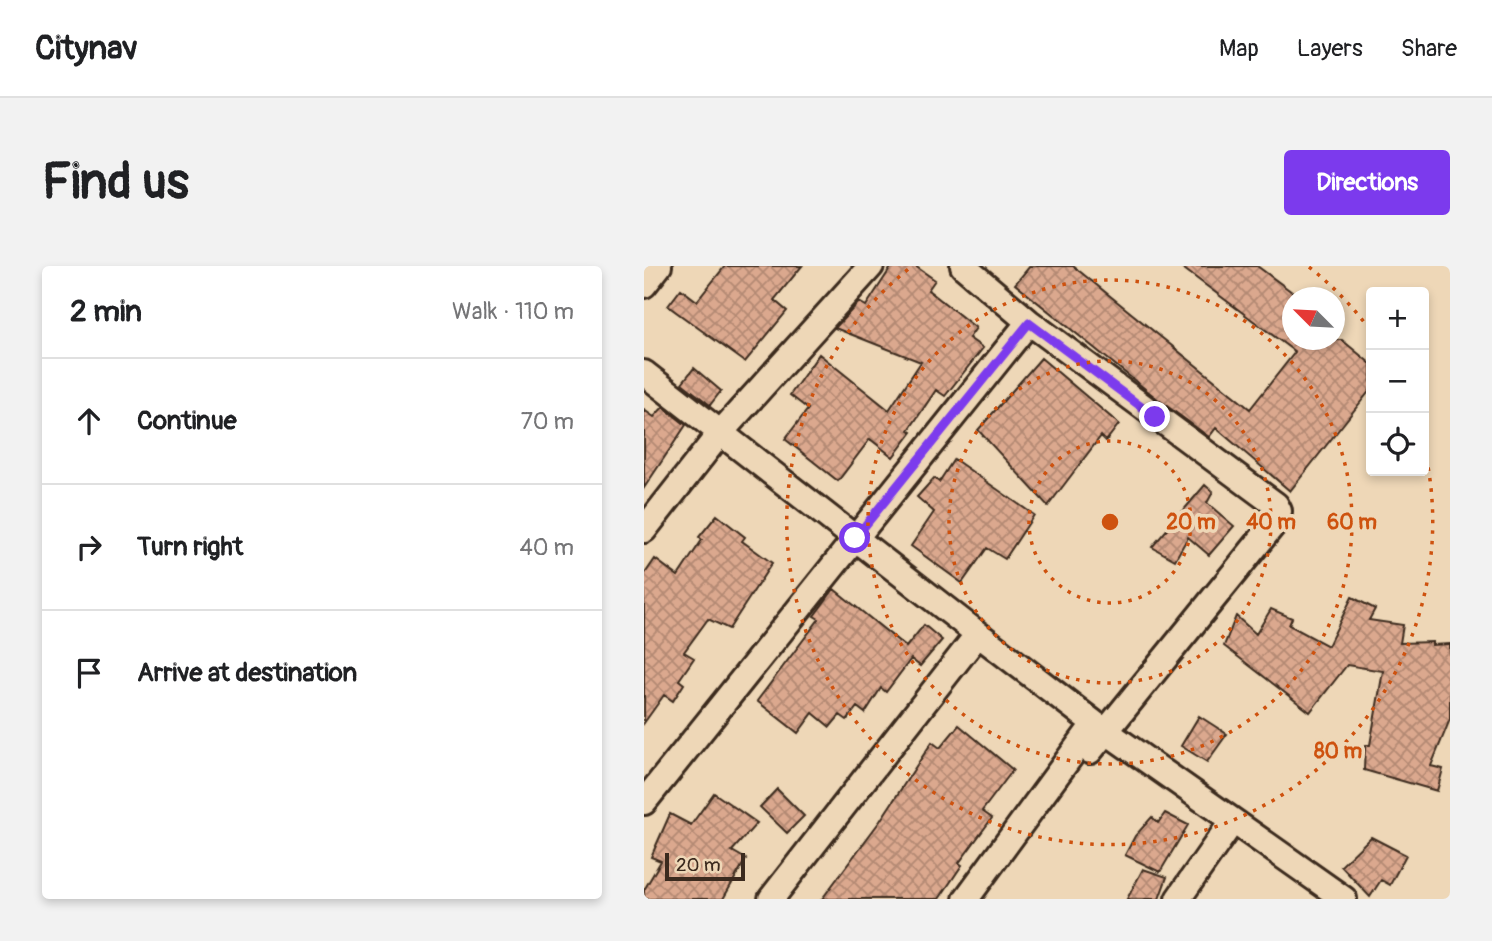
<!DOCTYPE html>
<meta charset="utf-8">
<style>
:root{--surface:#fff;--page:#f2f2f2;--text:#202124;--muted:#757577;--line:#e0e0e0;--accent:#7c3aed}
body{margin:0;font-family:Pangolin,sans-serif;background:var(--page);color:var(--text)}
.controls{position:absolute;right:21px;top:21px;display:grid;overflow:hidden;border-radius:7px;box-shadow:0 4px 10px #0003}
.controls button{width:63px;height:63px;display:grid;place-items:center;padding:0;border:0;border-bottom:2px solid var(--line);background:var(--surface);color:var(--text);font:35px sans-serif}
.compass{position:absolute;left:638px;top:21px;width:63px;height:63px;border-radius:50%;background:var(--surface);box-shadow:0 4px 10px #0003;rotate:294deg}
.scale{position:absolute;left:21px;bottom:18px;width:80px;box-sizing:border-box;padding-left:7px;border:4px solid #3b2a1e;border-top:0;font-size:19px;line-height:24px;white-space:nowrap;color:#3b2a1e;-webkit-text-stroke:5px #eed7b7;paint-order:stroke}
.stop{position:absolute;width:21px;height:21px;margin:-16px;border:5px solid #7c3aed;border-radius:50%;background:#fff}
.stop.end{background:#7c3aed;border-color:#fff;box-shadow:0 2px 7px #0008}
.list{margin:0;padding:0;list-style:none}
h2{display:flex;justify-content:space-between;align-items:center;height:91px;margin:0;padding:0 28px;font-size:30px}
h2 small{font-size:23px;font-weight:400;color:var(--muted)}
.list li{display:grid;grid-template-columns:46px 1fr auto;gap:21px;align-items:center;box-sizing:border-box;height:126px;padding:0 28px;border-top:2px solid var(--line)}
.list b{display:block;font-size:26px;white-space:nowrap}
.list em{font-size:23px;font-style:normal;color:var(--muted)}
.icon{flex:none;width:38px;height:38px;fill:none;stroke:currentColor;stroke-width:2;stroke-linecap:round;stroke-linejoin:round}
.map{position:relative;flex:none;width:806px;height:633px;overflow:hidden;border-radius:7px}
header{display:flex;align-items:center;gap:42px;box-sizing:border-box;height:98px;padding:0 35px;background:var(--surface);border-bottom:2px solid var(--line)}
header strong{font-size:33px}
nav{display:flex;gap:38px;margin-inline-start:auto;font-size:24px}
.intro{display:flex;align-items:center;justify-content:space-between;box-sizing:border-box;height:168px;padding:0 42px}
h1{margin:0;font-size:49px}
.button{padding:18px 32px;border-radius:7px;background:var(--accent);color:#fff;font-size:24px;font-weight:700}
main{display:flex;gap:42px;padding:0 42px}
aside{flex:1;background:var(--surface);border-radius:7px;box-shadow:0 4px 10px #0003}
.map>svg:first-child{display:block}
.building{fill:url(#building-cross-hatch);stroke:#3b2a1e;stroke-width:2}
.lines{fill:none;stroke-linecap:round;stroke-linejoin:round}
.street-casing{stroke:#3b2a1e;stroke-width:30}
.street{stroke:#eed7b7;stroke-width:24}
.route{stroke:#7c3aed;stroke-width:9}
.ring{fill:none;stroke:#ce520f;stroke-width:3.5;stroke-dasharray:3.5 7}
.centre{fill:#ce520f;stroke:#eed7b7;stroke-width:3.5}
.ring-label{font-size:21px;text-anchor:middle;font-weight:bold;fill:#ce520f;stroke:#eed7b7;stroke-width:7;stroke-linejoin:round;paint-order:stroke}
</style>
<header>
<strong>Citynav</strong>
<nav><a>Map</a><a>Layers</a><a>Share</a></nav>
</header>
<div class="intro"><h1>Find us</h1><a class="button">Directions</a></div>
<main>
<aside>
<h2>2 min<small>Walk · 110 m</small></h2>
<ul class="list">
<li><svg class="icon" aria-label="ahead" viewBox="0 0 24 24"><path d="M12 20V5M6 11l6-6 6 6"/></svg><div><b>Continue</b></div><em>70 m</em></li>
<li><svg class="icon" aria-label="right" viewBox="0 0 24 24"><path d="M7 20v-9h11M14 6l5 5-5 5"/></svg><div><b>Turn right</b></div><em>40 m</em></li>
<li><svg class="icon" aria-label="arrive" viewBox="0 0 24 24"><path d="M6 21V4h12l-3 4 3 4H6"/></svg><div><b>Arrive at destination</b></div></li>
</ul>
</aside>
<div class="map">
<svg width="806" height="633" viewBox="0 0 806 633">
<defs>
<pattern id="building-cross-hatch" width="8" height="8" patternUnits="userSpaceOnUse" patternTransform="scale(1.75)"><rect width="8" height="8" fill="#dba88e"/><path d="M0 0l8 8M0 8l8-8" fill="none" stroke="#b38973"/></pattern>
</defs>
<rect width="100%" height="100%" fill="#eed7b7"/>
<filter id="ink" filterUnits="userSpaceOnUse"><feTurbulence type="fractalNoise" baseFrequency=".0143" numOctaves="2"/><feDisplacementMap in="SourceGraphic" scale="14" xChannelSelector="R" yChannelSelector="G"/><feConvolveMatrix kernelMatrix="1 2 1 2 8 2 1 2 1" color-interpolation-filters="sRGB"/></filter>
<g filter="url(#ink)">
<path class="building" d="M 81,0 L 158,0 L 130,34 L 143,45 L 101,96 L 24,40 L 37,23 L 53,35 Z
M 248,0 L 271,0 L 291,14 L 284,24 L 332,62 L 325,72 L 339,82 L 301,130 L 292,124 L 265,164 L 268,166 L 249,191 L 226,173 L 194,215 L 141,173 L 164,143 L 146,129 L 175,88 L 245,144 L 277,96 L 191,62 L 215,36 L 222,40 Z
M 386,0 L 429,0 L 606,143 L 651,86 L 536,0 L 613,0 L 656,32 L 648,32 L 648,74 L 698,74 L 727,98 L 727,123 L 646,225 L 572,162 L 565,171 L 516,135 L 371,18 Z
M 397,92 L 475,158 L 462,175 L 457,170 L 404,240 L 334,164 Z
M 50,102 L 77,125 L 66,139 L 38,117 Z
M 19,141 L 42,159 L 0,222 L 0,144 L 10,151 Z
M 310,193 L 390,249 L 361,293 L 343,282 L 318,317 L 267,280 L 290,246 L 273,231 L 290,212 L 295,216 Z
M 561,219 L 569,226 L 563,237 L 590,260 L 565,289 L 544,271 L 531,294 L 508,281 Z
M 73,249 L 101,271 L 98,275 L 128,297 L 85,363 L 64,353 L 40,386 L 50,392 L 35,414 L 40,418 L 29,435 L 20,429 L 0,457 L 0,309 L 11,293 L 34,310 L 58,274 L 55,271 Z
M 190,323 L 262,381 L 280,359 L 298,374 L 276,400 L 267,393 L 242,426 L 237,422 L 221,447 L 213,441 L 203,454 L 196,449 L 186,461 L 169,447 L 154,467 L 113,435 L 175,353 L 170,350 Z
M 708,331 L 731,343 L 725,354 L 759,359 L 756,377 L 788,376 L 788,379 L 806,378 L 806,453 L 787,500 L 799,503 L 793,525 L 720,504 L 721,479 L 726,479 L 739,405 L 703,399 L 666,446 L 580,380 L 592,350 L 612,368 L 627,343 L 648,352 L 645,359 L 684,380 Z
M 555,450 L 583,468 L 563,496 L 537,480 Z
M 315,459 L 369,504 L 338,545 L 348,552 L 315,597 L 318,599 L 295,633 L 178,633 L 236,555 L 288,476 L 296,482 Z
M 133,523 L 160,550 L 143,567 L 116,541 Z
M 70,527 L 113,557 L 88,585 L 102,593 L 79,633 L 0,633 L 0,624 L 17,595 L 7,591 L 26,548 L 47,559 Z
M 521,547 L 544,559 L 516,606 L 481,589 L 491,570 L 508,551 L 514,557 Z
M 727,571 L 762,589 L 746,619 L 737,614 L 726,631 L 697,600 Z
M 499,603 L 523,611 L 515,633 L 483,633 Z"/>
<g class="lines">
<defs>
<path id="street" d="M 319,0 L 385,56 L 632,239 L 635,245 L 633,254 L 446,485
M 0,19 L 15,0
M 0,107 L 334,368
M 0,264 L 77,166 L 227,0
M 0,536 L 385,56
M 127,633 L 334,368 L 450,457 L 700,633
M 322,633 L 448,461
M 534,633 L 588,556"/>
</defs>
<use href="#street" class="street-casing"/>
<use href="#street" class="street"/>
</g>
</g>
<g class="lines" filter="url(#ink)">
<path class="route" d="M 211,272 L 385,57 L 511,151"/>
</g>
<g class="ring">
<circle cx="466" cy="256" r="81"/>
<circle cx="466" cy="256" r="161"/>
<circle cx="466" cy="256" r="242"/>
<path d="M665 1A323 323 0 0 1 726 64M780 181A323 323 0 1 1 267 1"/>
</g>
<circle cx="466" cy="256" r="10" class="centre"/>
<g class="ring-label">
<text x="547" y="263">20 m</text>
<text x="627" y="263">40 m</text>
<text x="708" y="263">60 m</text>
<text x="694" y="492">80 m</text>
</g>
</svg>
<div class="controls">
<button>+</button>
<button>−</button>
<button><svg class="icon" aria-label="locate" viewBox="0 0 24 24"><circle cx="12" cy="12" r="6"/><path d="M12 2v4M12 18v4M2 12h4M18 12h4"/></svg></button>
</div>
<svg class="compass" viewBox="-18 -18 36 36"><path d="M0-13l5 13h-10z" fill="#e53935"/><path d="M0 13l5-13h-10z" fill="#757577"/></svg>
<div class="scale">20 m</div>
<div class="stop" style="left:211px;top:272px"></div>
<div class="stop end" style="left:511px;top:151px"></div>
</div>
</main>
